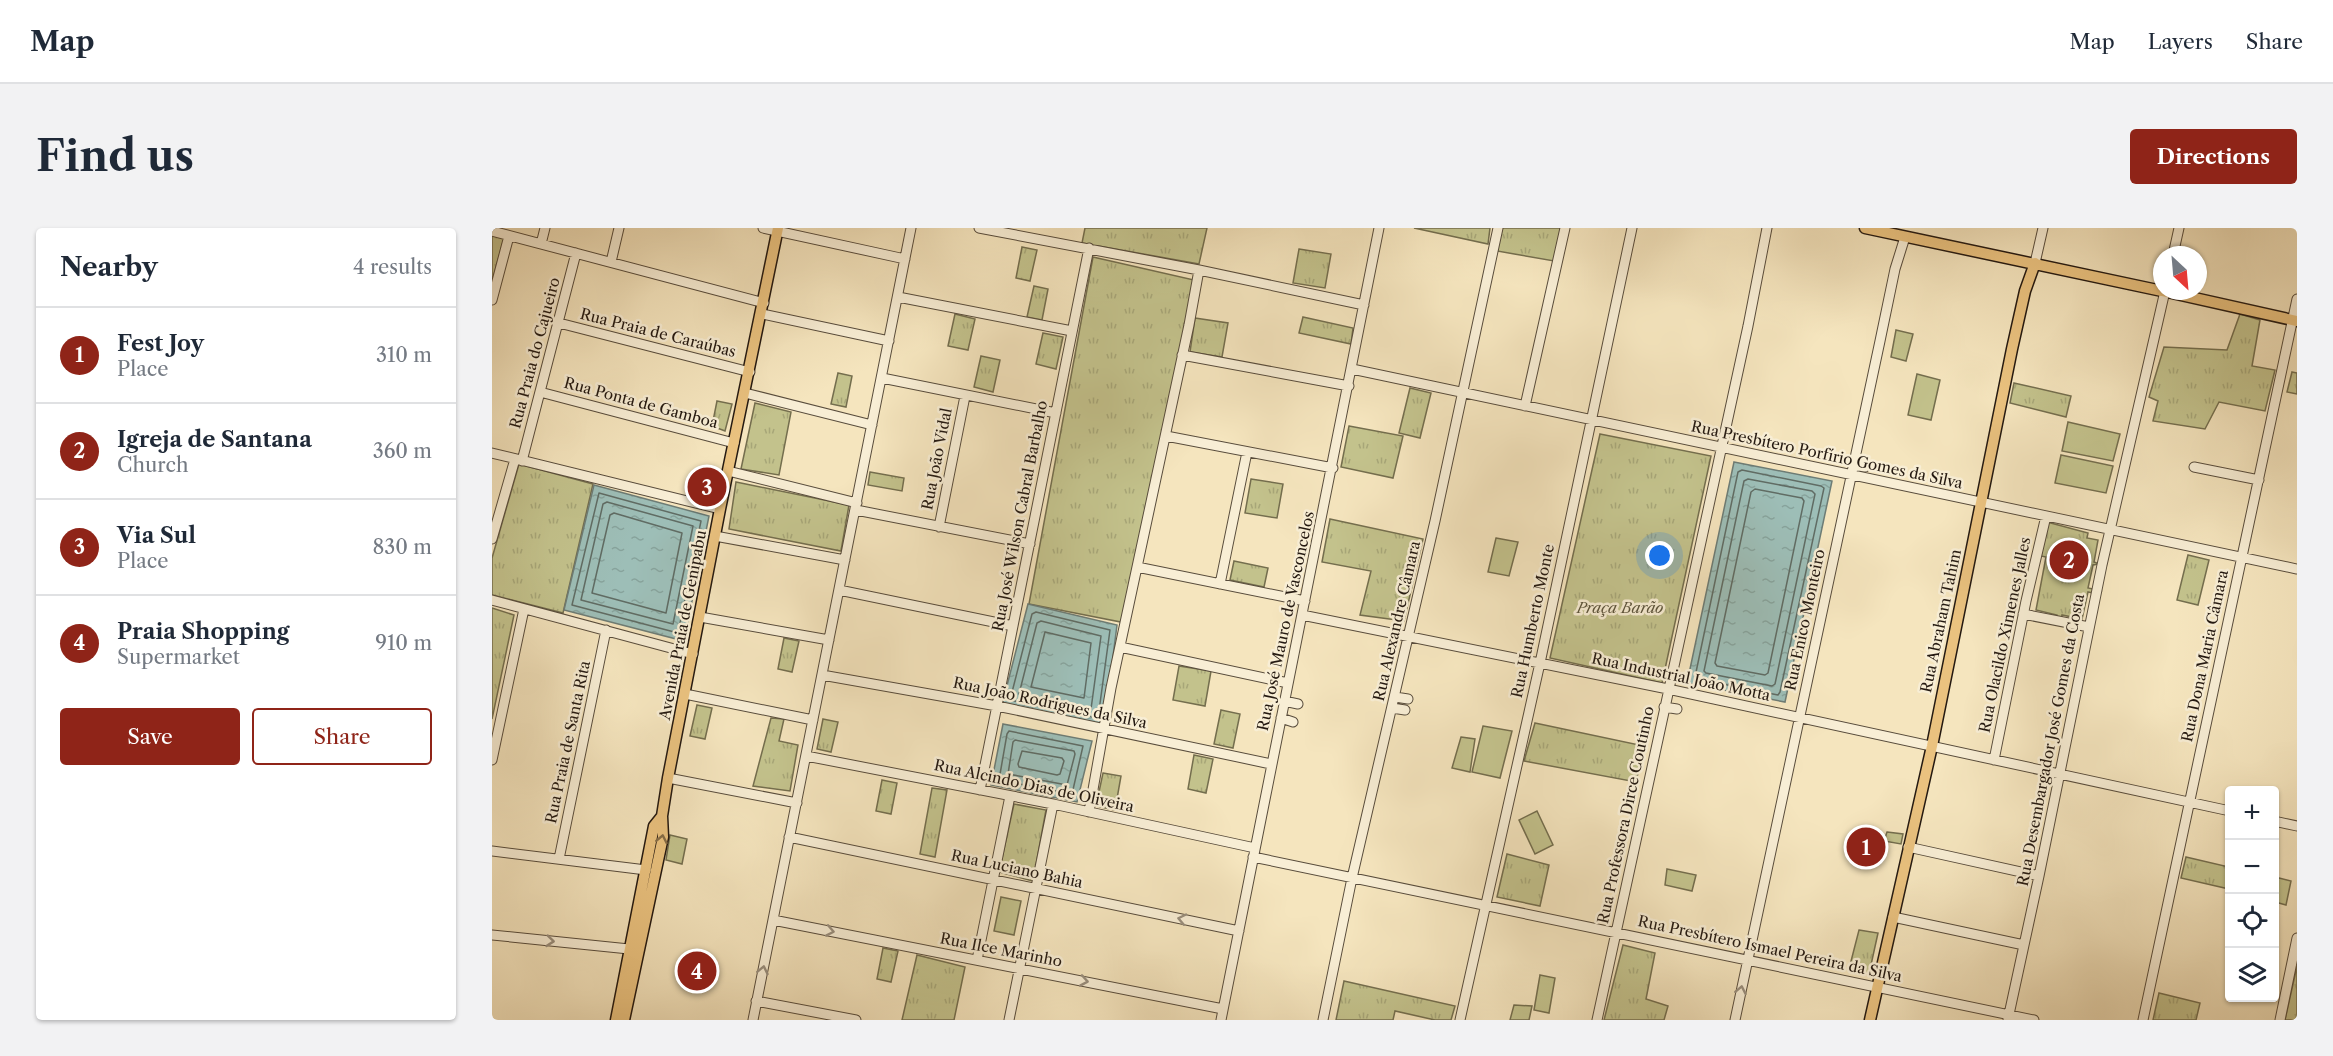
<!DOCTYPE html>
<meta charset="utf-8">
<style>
:root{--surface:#fff;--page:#f2f2f3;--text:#1f2937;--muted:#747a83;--line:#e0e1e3;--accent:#8f2418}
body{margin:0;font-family:"Libre Caslon Text",serif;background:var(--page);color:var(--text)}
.controls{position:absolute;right:18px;bottom:18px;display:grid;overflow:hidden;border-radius:6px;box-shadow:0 2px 4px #0004}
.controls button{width:54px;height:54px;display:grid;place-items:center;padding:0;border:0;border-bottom:2px solid var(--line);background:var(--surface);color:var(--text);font:30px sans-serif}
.compass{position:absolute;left:1661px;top:18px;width:54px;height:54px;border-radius:50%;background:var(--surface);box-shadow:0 2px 4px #0004;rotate:154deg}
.you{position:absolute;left:1168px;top:328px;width:21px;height:21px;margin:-15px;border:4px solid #fff;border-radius:50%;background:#1a73e8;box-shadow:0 0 0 9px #1a73e833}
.badge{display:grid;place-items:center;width:39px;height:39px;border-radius:50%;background:var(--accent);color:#fff;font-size:20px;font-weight:700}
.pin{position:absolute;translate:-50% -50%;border:3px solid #fff;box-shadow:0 2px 6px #0006}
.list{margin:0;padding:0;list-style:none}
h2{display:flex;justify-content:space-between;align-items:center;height:78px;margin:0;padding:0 24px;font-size:26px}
h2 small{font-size:20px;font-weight:400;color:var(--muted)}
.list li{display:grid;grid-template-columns:39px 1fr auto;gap:18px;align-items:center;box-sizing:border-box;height:96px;padding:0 24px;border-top:2px solid var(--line)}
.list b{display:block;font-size:22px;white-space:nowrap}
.list p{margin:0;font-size:20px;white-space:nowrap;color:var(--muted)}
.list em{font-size:20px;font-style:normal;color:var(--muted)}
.actions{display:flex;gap:12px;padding:18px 24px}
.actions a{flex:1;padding:14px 0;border:2px solid var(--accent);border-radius:6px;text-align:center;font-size:21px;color:var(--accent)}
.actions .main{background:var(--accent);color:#fff}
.icon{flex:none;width:33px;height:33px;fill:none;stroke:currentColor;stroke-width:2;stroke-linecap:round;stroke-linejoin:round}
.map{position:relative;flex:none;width:1805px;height:792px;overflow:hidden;border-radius:6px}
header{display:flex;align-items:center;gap:36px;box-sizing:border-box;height:84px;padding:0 30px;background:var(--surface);border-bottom:2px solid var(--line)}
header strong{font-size:28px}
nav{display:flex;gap:33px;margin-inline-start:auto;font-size:21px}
.intro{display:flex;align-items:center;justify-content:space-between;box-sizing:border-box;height:144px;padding:0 36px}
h1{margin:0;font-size:42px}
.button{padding:15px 27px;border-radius:6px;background:var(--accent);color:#fff;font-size:21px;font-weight:700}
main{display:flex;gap:36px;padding:0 36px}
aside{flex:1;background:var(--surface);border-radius:6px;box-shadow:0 2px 4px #0004}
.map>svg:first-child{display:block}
.grass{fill:url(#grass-tufts);stroke:#746e4e;stroke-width:1.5}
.pitch{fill:#c3c28c;stroke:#746e4e;stroke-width:1.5}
.water{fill:url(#water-ripples);stroke:#6d7c75;stroke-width:1.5}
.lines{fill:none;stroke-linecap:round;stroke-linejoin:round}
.shore{stroke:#606c64;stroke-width:1.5}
.minor-casing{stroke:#584c3c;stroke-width:11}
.major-casing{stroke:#241911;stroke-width:13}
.minor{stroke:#f8eed5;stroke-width:9}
.major{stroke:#eac27f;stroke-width:10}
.oneway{stroke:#876e48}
.oneway2{stroke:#998e7d}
.labels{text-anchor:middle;stroke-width:5;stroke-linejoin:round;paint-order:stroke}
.street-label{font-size:15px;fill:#241911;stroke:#f8eed5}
.park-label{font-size:15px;font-style:italic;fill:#5c543c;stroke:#f8eed5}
</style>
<header>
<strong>Map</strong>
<nav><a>Map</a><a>Layers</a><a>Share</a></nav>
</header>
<div class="intro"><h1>Find us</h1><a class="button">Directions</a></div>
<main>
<aside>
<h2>Nearby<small>4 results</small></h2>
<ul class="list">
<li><span class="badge">1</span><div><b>Fest Joy</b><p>Place</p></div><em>310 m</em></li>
<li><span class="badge">2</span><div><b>Igreja de Santana</b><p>Church</p></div><em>360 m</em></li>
<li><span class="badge">3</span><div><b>Via Sul</b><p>Place</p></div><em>830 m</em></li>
<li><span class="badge">4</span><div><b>Praia Shopping</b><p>Supermarket</p></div><em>910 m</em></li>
</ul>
<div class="actions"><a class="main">Save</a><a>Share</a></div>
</aside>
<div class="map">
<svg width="1805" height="792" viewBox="0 0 1805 792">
<defs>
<pattern id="grass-tufts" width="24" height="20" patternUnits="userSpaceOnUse" patternTransform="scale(1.5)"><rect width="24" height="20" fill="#c3c28c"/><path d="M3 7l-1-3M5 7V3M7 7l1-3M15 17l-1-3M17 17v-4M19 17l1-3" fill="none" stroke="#a7a678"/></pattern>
<pattern id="water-ripples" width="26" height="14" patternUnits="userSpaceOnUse" patternTransform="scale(1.5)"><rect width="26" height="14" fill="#9dbeb7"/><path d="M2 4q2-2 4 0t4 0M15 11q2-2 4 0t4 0" fill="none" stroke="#87a39c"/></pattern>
</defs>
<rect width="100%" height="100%" fill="#f5e5be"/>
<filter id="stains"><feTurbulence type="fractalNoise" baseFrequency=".00333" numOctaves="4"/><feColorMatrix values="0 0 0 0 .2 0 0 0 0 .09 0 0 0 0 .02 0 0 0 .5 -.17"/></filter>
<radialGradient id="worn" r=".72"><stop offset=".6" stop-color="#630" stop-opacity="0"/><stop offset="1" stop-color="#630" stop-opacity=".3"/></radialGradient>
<path class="grass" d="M 593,0 L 715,0 L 707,36 L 590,15 Z
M 922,0 L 998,0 L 996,16 Z
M 1010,0 L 1069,0 L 1062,33 L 1005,23 Z
M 0,7 L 12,10 L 0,54 Z
M 530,19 L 545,22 L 538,53 L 524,50 Z
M 807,21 L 839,26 L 833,60 L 801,55 Z
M 601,29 L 702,52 L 634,395 L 537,376 Z
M 542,58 L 556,61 L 550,92 L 535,89 Z
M 463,86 L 483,91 L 476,122 L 456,118 Z
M 1748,86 L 1768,92 L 1760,138 L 1783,142 L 1773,183 L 1727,174 L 1713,201 L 1661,193 L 1666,173 L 1657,169 L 1672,119 L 1735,122 Z
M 811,89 L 861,100 L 859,116 L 807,105 Z
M 703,90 L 736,95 L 730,129 L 698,124 Z
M 551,105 L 571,109 L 564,141 L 544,136 Z
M 489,128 L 508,132 L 501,164 L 482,159 Z
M 1800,144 L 1805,145 L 1805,166 L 1795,164 Z
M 346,145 L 360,148 L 354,179 L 339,176 Z
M 1522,155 L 1579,168 L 1574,189 L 1518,175 Z
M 918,160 L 939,165 L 928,210 L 907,205 Z
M 225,173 L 240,176 L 233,203 L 220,198 Z
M 263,175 L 299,184 L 287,247 L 249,241 Z
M 857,198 L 911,208 L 901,250 L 849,239 Z
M 1108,206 L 1219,228 L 1170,455 L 1058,430 Z
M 27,236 L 101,256 L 71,385 L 0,367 L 0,330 Z
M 378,244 L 412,250 L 410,263 L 376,257 Z
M 759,251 L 791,256 L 785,290 L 753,285 Z
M 244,254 L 357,277 L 349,323 L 237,301 Z
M 838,291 L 931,311 L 912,393 L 868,387 L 879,343 L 830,334 Z
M 1555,294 L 1596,305 L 1595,310 L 1606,312 L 1602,334 L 1607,336 L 1601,337 L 1596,360 L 1610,363 L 1601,365 L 1596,364 L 1590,391 L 1570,387 L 1569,392 L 1565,392 L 1565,387 L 1544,382 L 1554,329 L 1549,328 Z
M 1696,327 L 1717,332 L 1706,377 L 1685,372 Z
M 742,333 L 776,340 L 772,359 L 738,352 Z
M 0,380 L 22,387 L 0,491 Z
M 292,410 L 307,413 L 300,444 L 286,441 Z
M 687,438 L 719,443 L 713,478 L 681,472 Z
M 205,477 L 220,480 L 213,511 L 198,508 Z
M 729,482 L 748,486 L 741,520 L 722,516 Z
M 279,490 L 292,491 L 287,513 L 306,517 L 298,563 L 261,558 Z
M 331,491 L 346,494 L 339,524 L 325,521 Z
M 1043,495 L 1152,518 L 1144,554 L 1032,533 Z
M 702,527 L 721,531 L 714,565 L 696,561 Z
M 611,545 L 629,548 L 623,582 L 604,578 Z
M 390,552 L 405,555 L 399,586 L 384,583 Z
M 440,560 L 455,562 L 443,629 L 428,626 Z
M 522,576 L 554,582 L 541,653 L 507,644 Z
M 1015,626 L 1057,637 L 1048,678 L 1005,669 Z
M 1694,629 L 1737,639 L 1737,661 L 1689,650 Z
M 1367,702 L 1386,705 L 1377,746 L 1357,741 Z
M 1131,717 L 1163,725 L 1154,771 L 1176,778 L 1172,792 L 1112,792 Z
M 391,720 L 406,723 L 399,754 L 385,751 Z
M 425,727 L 473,739 L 462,792 L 410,792 Z
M 1805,738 L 1805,792 L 1793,792 Z
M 852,753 L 963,778 L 959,792 L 943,792 L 903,783 L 901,792 L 844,792 Z
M 1667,765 L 1708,775 L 1704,792 L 1661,792 Z"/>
<path class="pitch" d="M 1404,102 L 1421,106 L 1414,133 L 1399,129 Z
M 1425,146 L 1448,152 L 1439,192 L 1416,187 Z
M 1576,194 L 1628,206 L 1621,233 L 1570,223 Z
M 1569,227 L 1621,238 L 1614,265 L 1563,255 Z
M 1004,310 L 1026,314 L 1017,348 L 996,344 Z
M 991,498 L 1020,503 L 1008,550 L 980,544 Z
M 969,509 L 983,511 L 978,544 L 960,540 Z
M 1045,583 L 1061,617 L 1043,626 L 1027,592 Z
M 1395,604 L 1411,606 L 1409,616 L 1392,613 Z
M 178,607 L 195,611 L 190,636 L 174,632 Z
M 1175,641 L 1204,647 L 1200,663 L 1173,657 Z
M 1783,649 L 1799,653 L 1794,677 L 1783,674 Z
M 509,669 L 529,673 L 522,707 L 502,703 Z
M 1048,747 L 1063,750 L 1057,785 L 1042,782 Z
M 1022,777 L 1040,778 L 1037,792 L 1018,792 Z"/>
<path class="water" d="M 1242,234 L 1340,253 L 1293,474 L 1195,455 Z
M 102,257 L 217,288 L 192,413 L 72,382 Z
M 536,376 L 625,397 L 612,498 L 510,477 Z
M 511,496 L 600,513 L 585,574 L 499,557 Z"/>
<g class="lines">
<path class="shore" d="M 1250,242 L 1329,258 L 1332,260 L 1288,464 L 1286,467 L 1205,451 L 1203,449 L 1246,244 Z
M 1256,251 L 1320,263 L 1323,266 L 1283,456 L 1280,458 L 1214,445 L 1212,443 L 1252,253 Z
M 1263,261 L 1310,270 L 1312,273 L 1276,445 L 1273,447 L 1225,438 L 1223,435 L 1259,264 Z
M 107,265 L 209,293 L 186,405 L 80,377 Z
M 115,274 L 201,298 L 181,396 L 89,372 L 111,276 Z
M 122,285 L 190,305 L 174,385 L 100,365 L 118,287 Z
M 544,384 L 618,402 L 606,490 L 518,472 L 540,386 Z
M 549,393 L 609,408 L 599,481 L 527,466 L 545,395 Z
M 553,404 L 599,415 L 592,470 L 539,459 Z
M 517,503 L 591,518 L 580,566 L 507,552 L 515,506 Z
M 523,512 L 582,523 L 583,526 L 575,557 L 516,546 L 521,514 Z
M 530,523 L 570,530 L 572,533 L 568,546 L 565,547 L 527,539 L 526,536 Z"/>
<defs>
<path id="minor" d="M 271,0 L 413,31
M 487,0 L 707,42 L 872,77
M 0,3 L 272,75
M 49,16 L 53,0
M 1681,27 L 1687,0
M 119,34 L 127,0
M 1543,35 L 1551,0
M 406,69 L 580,103
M 0,72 L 17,8
M 270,86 L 397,113
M 67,95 L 258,144
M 690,127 L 857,158
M 860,141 L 1805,341
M 390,150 L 564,185
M 48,164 L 242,215
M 253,165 L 380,197
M 1033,178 L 1073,0
M 674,208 L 841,240
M 0,225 L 228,281
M 30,233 L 84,25
M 1361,237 L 1373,239
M 1702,239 L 1767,252
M 236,243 L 365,275
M 364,282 L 538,316
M 447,299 L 473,168
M 223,308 L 353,332
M 0,311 L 23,231
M 645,339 L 813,373
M 728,356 L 755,224
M 347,362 L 521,398
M 0,372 L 201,426
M 1531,386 L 1597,399
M 810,387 L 1176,461 L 1738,583
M 208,389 L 337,412
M 628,419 L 796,455
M 330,447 L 505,478 L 779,536
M 193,466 L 321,492
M 903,469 L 916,471
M 792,473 L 806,476
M 1172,479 L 1185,481
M 900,480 L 913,482
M 789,490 L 801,494
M 314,528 L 561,576 L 763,620
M 0,532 L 32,381
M 1502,532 L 1534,373 L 1554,288
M 176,550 L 305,575
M 488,562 L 597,20
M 597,584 L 619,460 L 697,97 L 707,42
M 1782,593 L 1805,598
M 297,609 L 747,703
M 1416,619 L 1547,648
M 0,623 L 154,642
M 761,629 L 1542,792
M 67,631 L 114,402
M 1401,689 L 1532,717
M 281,692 L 731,781
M 0,707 L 137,721
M 485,732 L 518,568
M 264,773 L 364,792
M 1516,791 L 1547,648 L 1610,337 L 1673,63
M 261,792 L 419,0
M 517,792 L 561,576
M 729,792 L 887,0
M 831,792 L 860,650 L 943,293 L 1006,0
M 968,792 L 1048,435 L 1140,0
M 1105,792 L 1256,98 L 1275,0
M 1243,792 L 1388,113 L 1403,41 L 1413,9
M 1651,792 L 1805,71
M 1788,792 L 1805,710"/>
<path id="major" d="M 1373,0 L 1670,63
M 1671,63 L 1805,93
M 124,792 L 162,598 L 170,588
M 132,792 L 171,609 L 170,588 L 176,550 L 228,281 L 286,0
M 1378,792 L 1440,518 L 1520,121 L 1533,63 L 1543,35"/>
</defs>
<use href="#minor" class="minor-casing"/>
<use href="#major" class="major-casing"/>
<use href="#minor" class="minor"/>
<use href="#major" class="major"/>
</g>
<defs><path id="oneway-chevron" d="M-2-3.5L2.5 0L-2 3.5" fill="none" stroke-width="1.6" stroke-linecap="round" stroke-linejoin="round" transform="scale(1.5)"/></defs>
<use class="oneway" href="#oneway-chevron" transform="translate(170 611) rotate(-79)"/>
<g class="oneway2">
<use href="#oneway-chevron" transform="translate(690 691) rotate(-168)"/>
<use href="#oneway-chevron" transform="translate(338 703) rotate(11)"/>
<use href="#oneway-chevron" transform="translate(58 713) rotate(6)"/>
<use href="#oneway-chevron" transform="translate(271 742) rotate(-78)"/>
<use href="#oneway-chevron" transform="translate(592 753) rotate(10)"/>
<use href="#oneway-chevron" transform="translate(1249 762) rotate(-79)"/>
</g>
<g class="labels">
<g class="street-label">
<text transform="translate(166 105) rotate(14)" y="5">Rua Praia de Caraúbas</text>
<text transform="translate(43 125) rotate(-75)" y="5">Rua Praia do Cajueiro</text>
<text transform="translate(149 175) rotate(15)" y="5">Rua Ponta de Gamboa</text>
<text transform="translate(1335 227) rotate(12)" y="5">Rua Presbítero Porfírio Gomes da Silva</text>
<text transform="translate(445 231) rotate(-79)" y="5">Rua João Vidal</text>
<text transform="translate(528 288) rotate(-79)" y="5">Rua José Wilson Cabral Barbalho</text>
<text transform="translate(1313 392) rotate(-78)" y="5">Rua Enico Monteiro</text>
<text transform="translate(794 393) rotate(-78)" y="5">Rua José Mauro de Vasconcelos</text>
<text transform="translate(905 393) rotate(-77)" y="5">Rua Alexandre Câmara</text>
<text transform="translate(1041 393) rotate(-78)" y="5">Rua Humberto Monte</text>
<text transform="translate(1449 393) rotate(-78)" y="5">Rua Abraham Tahim</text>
<text transform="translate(191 397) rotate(-79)" y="5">Avenida Praia de Genipabu</text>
<text transform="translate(1513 407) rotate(-78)" y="5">Rua Olacildo Ximenes Jalles</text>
<text transform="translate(1713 428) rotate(-78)" y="5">Rua Dona Maria Câmara</text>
<text transform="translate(1189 449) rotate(12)" y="5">Rua Industrial João Motta</text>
<text transform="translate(558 475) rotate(12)" y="5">Rua João Rodrigues da Silva</text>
<text transform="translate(1559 512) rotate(-79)" y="5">Rua Desembargador José Gomes da Costa</text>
<text transform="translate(76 514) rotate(-78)" y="5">Rua Praia de Santa Rita</text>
<text transform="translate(542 558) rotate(12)" y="5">Rua Alcindo Dias de Oliveira</text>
<text transform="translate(1134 587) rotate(-78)" y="5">Rua Professora Dirce Coutinho</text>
<text transform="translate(525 641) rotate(12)" y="5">Rua Luciano Bahia</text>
<text transform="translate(1278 721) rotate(12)" y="5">Rua Presbítero Ismael Pereira da Silva</text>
<text transform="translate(509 722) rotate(11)" y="5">Rua Ilce Marinho</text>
</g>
<g class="park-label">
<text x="1128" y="385">Praça Barão</text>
</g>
</g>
<rect width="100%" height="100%" filter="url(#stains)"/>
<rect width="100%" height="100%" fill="url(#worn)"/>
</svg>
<div class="controls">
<button>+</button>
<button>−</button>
<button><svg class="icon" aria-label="locate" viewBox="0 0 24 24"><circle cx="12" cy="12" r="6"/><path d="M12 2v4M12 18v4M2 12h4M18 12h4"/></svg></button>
<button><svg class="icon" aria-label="layers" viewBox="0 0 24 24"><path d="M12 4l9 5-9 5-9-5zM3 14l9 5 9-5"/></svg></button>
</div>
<svg class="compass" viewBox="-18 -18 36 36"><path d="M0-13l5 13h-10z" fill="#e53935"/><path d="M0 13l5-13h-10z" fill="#747a83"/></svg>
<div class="you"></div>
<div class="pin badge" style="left:1374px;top:619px">1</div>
<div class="pin badge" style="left:1577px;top:332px">2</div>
<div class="pin badge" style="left:215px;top:259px">3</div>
<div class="pin badge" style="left:205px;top:743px">4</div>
</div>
</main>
